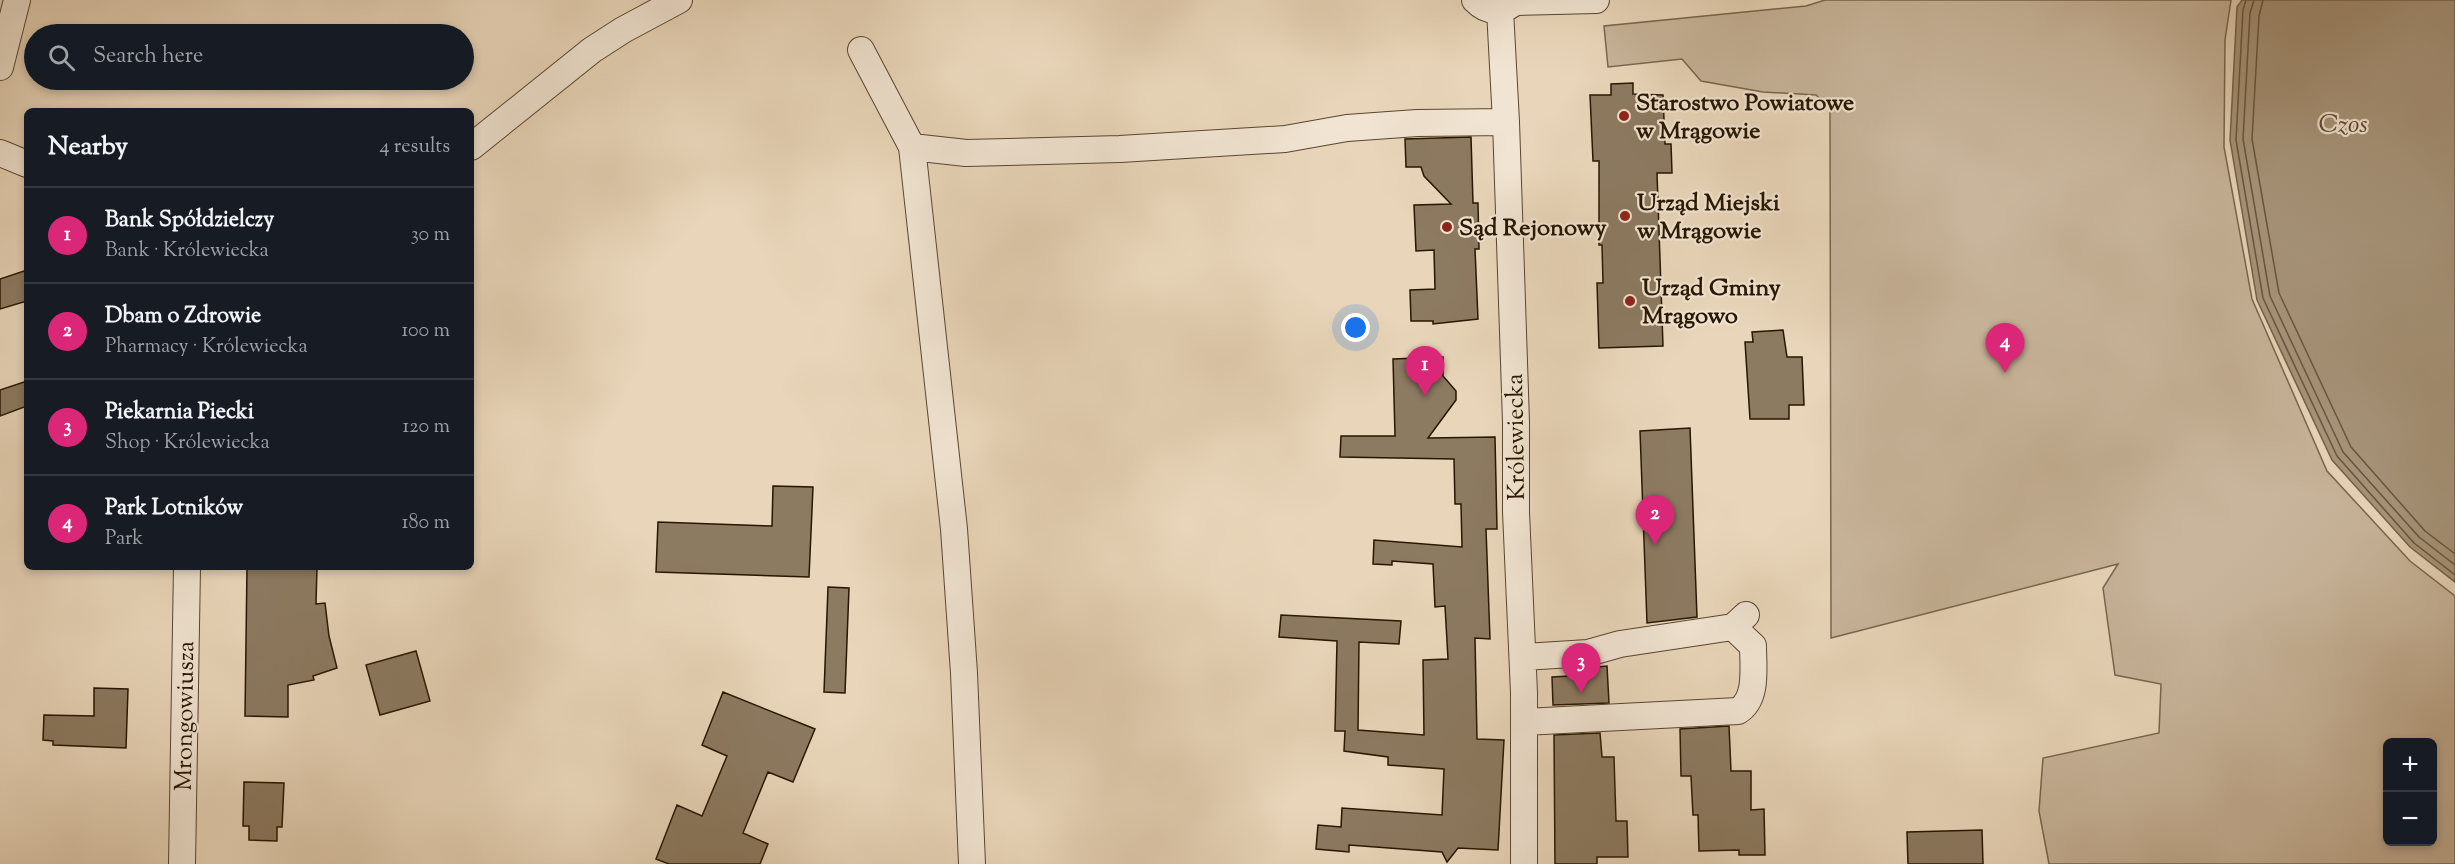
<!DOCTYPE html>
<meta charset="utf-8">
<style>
:root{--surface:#171b24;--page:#242831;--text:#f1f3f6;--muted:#9ea1a6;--line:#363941;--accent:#db2777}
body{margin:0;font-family:"Sorts Mill Goudy",serif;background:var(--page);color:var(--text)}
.controls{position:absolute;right:18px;bottom:18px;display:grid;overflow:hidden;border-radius:9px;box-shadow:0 3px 9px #0003}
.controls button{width:54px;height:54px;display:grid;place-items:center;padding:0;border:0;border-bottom:2px solid var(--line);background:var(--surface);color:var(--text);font:30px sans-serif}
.you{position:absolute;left:1356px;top:328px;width:21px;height:21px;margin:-15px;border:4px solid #fff;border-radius:50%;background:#1a73e8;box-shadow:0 0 0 9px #1a73e833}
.badge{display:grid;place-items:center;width:39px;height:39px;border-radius:50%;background:var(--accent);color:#fff;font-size:20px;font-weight:700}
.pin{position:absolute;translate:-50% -50px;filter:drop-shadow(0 2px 3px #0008)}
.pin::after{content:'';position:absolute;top:32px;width:21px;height:18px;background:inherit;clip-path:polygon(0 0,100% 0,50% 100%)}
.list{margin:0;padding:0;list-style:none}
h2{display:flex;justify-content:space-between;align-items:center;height:78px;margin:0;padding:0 24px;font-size:26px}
h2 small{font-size:20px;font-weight:400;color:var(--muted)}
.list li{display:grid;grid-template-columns:39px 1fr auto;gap:18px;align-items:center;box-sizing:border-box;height:96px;padding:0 24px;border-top:2px solid var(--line)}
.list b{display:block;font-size:22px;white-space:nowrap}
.list p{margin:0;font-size:20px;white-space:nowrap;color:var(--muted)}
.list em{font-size:20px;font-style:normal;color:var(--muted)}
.icon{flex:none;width:33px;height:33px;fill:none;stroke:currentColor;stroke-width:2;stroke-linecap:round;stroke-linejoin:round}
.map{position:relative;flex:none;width:2455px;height:864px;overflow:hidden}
.search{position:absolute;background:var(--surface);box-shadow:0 3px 9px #0003;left:24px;top:24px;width:450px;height:66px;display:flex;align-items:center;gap:15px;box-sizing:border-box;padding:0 21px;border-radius:33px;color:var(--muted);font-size:22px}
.panel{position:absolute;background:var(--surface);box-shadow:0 3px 9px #0003;left:24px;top:108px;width:450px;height:462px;border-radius:9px}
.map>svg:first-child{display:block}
.green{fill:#c8b59b;stroke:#78664e;stroke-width:1.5;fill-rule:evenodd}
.water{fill:#a7957b;stroke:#74624a;stroke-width:1.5}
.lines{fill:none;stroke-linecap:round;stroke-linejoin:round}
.shore{stroke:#67563e;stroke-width:1.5}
.building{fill:#8c7a61;stroke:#271601;stroke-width:1.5}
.minor-casing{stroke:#58462f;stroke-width:28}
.minor{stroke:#f1e4d2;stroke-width:26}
.poi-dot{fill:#8f2418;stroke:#f1e4d2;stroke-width:2}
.labels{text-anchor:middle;stroke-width:4.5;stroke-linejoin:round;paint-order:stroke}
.poi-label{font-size:24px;font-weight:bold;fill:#271601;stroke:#f1e4d2;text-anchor:start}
.street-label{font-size:24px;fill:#271601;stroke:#f1e4d2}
.water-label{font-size:26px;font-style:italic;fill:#5a4932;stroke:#f1e4d2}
</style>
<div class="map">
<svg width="2455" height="864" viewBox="0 0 2455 864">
<rect width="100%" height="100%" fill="#e9d6ba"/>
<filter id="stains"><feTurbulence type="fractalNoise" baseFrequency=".00333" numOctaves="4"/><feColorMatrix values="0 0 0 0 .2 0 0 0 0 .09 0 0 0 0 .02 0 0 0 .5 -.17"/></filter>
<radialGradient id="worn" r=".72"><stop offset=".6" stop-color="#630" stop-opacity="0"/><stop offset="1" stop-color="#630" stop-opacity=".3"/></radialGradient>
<path class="green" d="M 1825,0 L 2231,0 L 2225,40 L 2224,147 L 2252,299 L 2327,471 L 2410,561 L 2455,596 L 2455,864 L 2049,864 L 2039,811 L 2043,758 L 2159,733 L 2161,684 L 2115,675 L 2103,588 L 2118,564 L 1831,638 L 1830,108 L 1816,95 L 1763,92 L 1701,81 L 1682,59 L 1608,67 L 1604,26 L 1806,6 ZM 2432,742 L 2432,842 L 2388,842 L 2388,742 Z"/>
<path class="water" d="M 2242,0 L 2455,0 L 2455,582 L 2410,547 L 2332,460 L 2257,300 L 2230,140 L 2237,7 Z"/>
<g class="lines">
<path class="shore" d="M 2246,0 L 2243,10 L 2236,140 L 2263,298 L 2337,456 L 2414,543 L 2455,575
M 2254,0 L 2250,13 L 2243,139 L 2270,296 L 2343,452 L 2419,537 L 2455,565
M 2263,0 L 2259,16 L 2252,139 L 2279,293 L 2351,447 L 2425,531 L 2455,554"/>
</g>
<path class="building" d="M 1633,83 L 1633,94 L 1663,95 L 1665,144 L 1671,144 L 1672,173 L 1657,173 L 1663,346 L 1599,348 L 1597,283 L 1603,283 L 1602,245 L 1599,245 L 1599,161 L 1593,161 L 1590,95 L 1611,95 L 1611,84 Z
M 1471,137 L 1473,203 L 1478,203 L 1479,249 L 1475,249 L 1478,319 L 1433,324 L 1433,321 L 1411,321 L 1410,290 L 1435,289 L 1434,250 L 1416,251 L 1414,205 L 1451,204 L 1424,176 L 1421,167 L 1406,167 L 1405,139 Z
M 27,270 L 27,301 L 0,309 L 0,279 Z
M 1783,330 L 1787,357 L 1802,357 L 1804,405 L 1789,405 L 1789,419 L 1750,419 L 1745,342 L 1753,342 L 1752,332 Z
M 1443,357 L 1443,376 L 1456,391 L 1456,400 L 1428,438 L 1495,437 L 1497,529 L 1486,529 L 1490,639 L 1475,638 L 1477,739 L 1504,740 L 1498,850 L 1458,848 L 1447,862 L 1442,852 L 1349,845 L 1349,852 L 1316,849 L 1318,825 L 1341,827 L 1342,808 L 1442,815 L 1444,769 L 1388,765 L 1388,757 L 1344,751 L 1345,731 L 1335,731 L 1337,641 L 1279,637 L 1281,615 L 1401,621 L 1399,644 L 1359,642 L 1358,730 L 1424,735 L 1423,660 L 1448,659 L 1445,606 L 1435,607 L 1433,564 L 1392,561 L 1392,565 L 1373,564 L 1374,540 L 1462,547 L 1461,504 L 1455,504 L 1454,459 L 1340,457 L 1341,436 L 1395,436 L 1393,359 Z
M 27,381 L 27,406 L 0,416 L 0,390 Z
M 1690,428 L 1697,617 L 1647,623 L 1640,431 Z
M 773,486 L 813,487 L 809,577 L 656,572 L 658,522 L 772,526 Z
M 247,567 L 317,567 L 316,604 L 325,603 L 329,636 L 337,668 L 313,676 L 314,680 L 288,685 L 288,717 L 245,716 Z
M 828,587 L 849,588 L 845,693 L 824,692 Z
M 416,651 L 430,701 L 380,715 L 366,665 Z
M 1607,666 L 1609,703 L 1553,705 L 1552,677 L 1588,675 L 1588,668 Z
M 94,688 L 128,689 L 126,748 L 53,745 L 53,741 L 43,740 L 44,715 L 94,716 Z
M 723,692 L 815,729 L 793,782 L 768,772 L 743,833 L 768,844 L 760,864 L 669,864 L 656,859 L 677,805 L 702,816 L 727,756 L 702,745 Z
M 1729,726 L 1731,771 L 1751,771 L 1751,810 L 1764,809 L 1765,855 L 1739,855 L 1739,850 L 1699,851 L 1698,815 L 1693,815 L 1691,776 L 1681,776 L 1680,729 Z
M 1600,733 L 1602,757 L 1614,757 L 1616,821 L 1627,821 L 1628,857 L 1597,857 L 1597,864 L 1555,864 L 1554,735 Z
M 244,782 L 284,783 L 282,827 L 277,827 L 277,841 L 249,840 L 249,826 L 243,826 Z
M 1982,830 L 1983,864 L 1908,864 L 1907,832 Z"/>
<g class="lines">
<defs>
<path id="minor" d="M 1475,0 C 1487,12 1500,13 1514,3
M 1515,2 L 1596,0
M 1500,10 L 1506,122 L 1516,422 L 1516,512 L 1524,693 L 1524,864
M 861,50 L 912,147 L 954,529 L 964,673 L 972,864
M 0,67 L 17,0
M 471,147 L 592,50 L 623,30 L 679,0
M 912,147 L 966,153 L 1120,149 L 1285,139 L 1347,128 L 1417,123 L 1506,122
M 0,153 L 27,164
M 1523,657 L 1588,653 L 1620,644 L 1733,627 L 1746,615
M 1524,722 L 1738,711 C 1758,699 1753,667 1753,646 L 1733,627
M 182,864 L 187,567"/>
</defs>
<use href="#minor" class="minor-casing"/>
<use href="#minor" class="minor"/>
</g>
<g class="poi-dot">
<circle cx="1624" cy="116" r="6"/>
<circle cx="1625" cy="216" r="6"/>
<circle cx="1447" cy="227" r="6"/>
<circle cx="1630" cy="301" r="6"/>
</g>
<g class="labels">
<g class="poi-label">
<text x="1636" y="110">Starostwo Powiatowe<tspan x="1636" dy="28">w Mrągowie</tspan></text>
<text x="1637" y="210">Urząd Miejski<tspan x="1637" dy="28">w Mrągowie</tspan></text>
<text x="1459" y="235">Sąd Rejonowy</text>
<text x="1642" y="295">Urząd Gminy<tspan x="1642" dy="28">Mrągowo</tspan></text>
</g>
<g class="street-label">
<text transform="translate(1515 437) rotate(-91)" y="8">Królewiecka</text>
<text transform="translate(184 716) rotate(-89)" y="8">Mrongowiusza</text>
</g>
<g class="water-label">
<text x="2343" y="132">Czos</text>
</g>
</g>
<rect width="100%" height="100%" filter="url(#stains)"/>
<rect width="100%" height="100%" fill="url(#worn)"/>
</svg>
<div class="controls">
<button>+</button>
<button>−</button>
</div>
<div class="you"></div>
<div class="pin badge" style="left:1425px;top:396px">1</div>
<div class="pin badge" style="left:1655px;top:545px">2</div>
<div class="pin badge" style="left:1581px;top:693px">3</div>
<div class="pin badge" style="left:2005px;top:373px">4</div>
<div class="search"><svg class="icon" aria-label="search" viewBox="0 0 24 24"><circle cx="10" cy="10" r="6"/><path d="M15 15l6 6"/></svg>Search here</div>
<section class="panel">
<h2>Nearby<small>4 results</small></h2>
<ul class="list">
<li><span class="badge">1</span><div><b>Bank Spółdzielczy</b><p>Bank · Królewiecka</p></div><em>30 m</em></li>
<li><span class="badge">2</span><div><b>Dbam o Zdrowie</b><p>Pharmacy · Królewiecka</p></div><em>100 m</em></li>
<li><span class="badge">3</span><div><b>Piekarnia Piecki</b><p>Shop · Królewiecka</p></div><em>120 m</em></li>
<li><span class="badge">4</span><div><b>Park Lotników</b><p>Park</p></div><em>180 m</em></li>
</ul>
</section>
</div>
